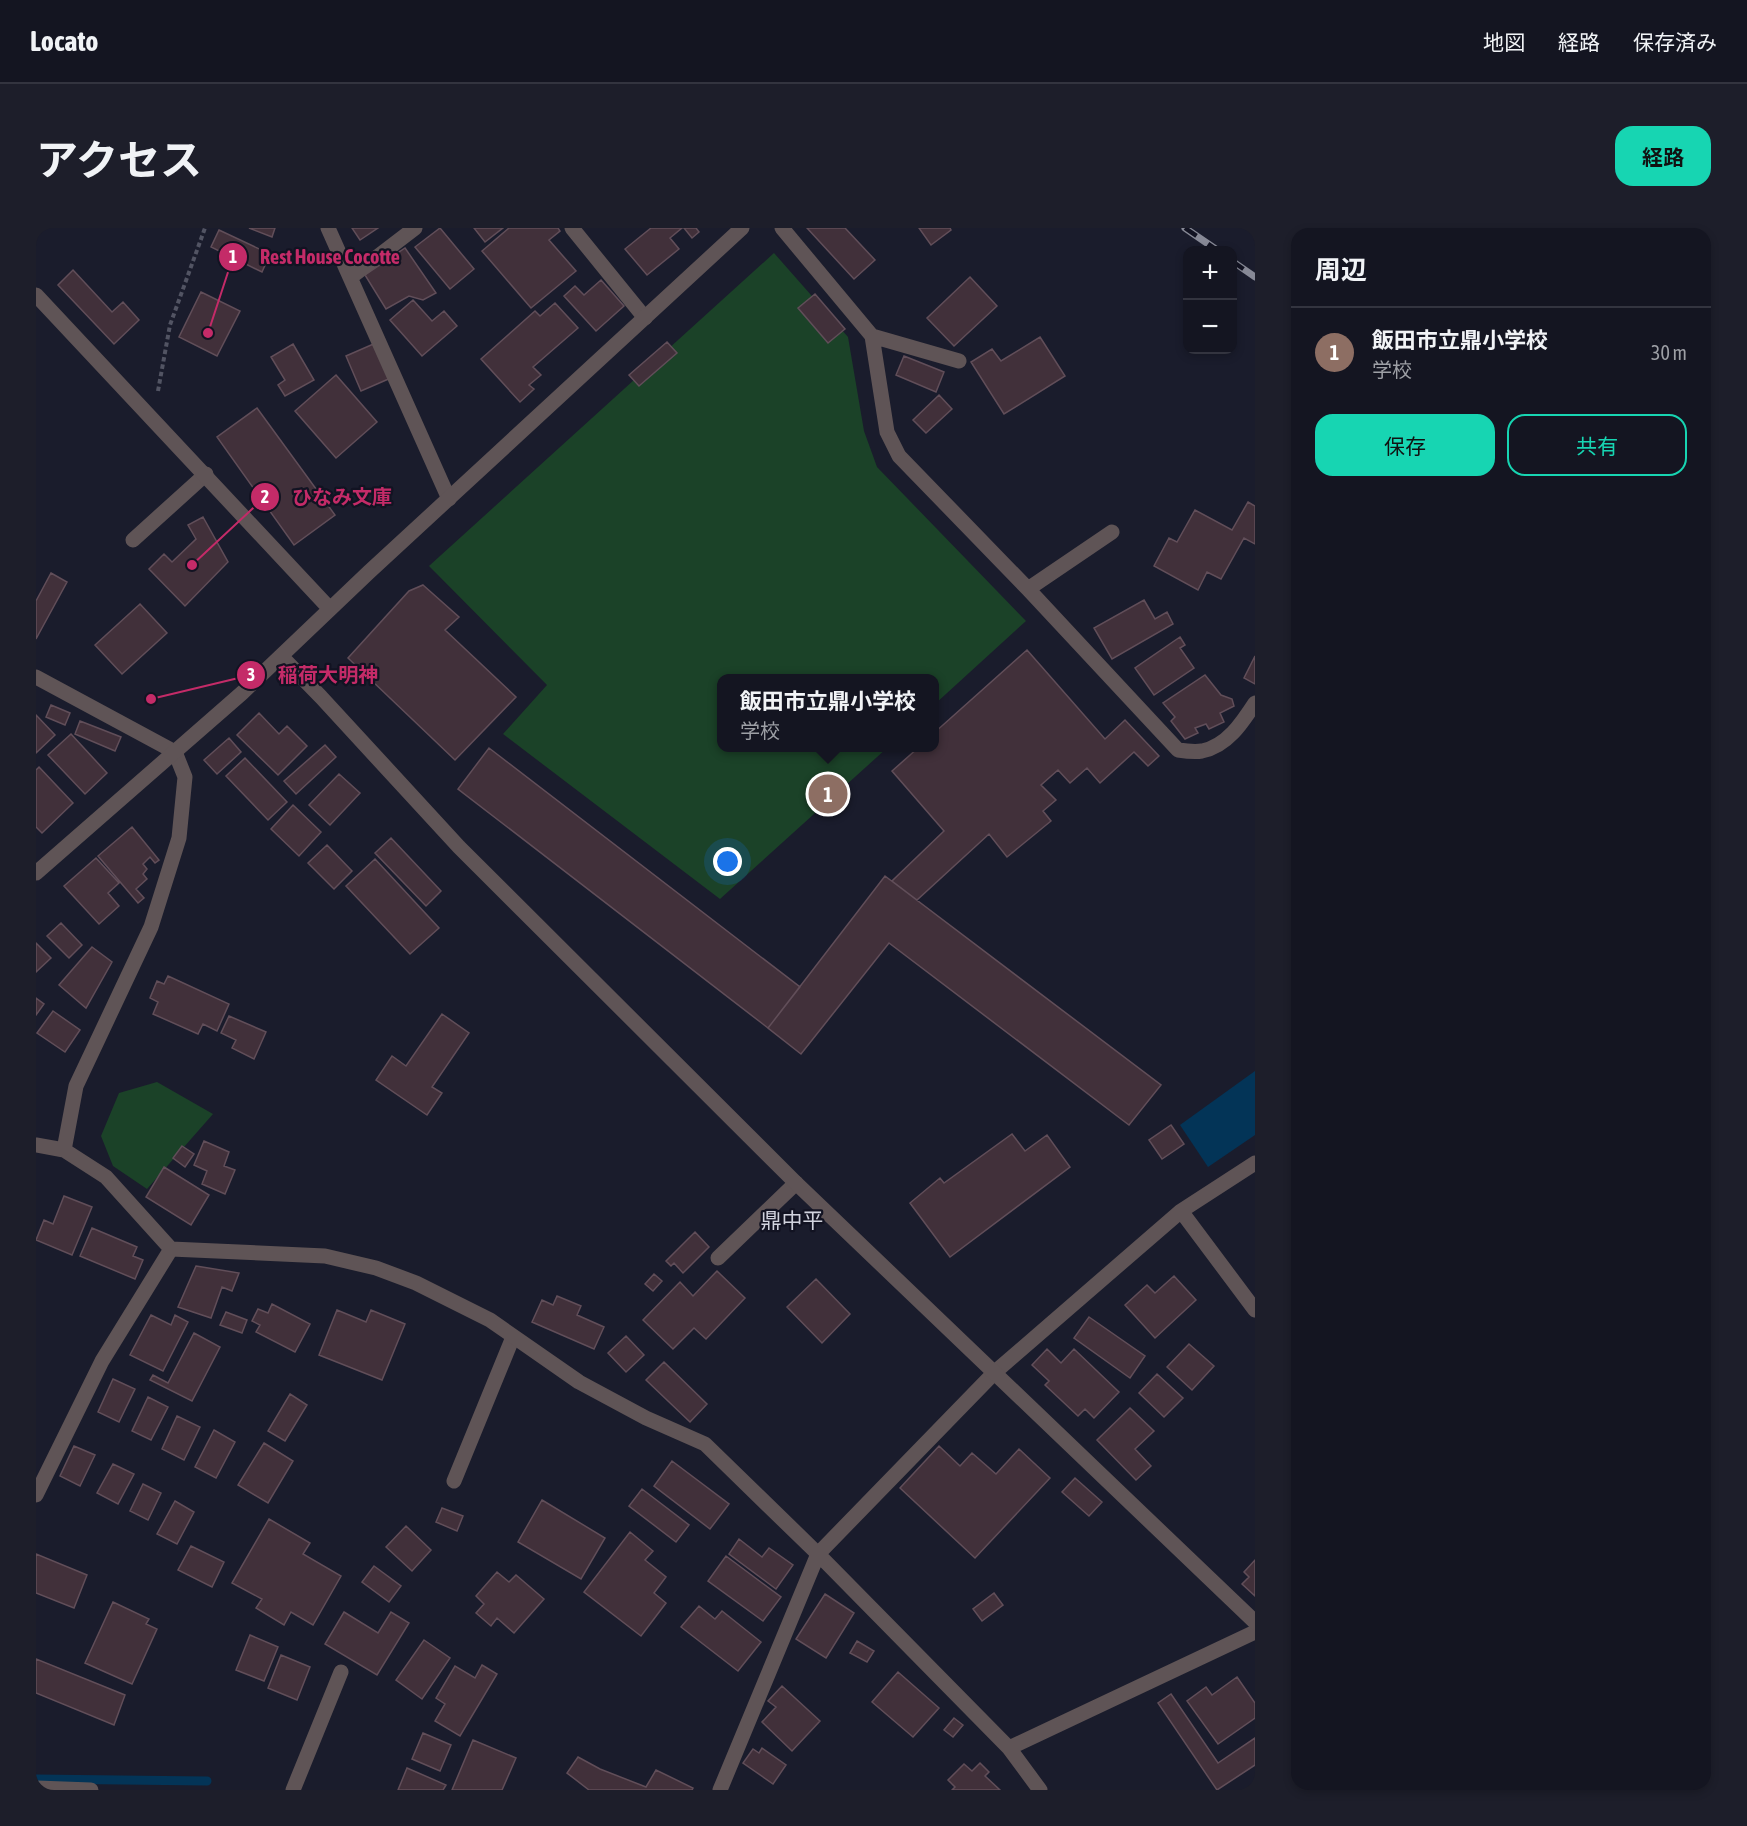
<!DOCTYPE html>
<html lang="ja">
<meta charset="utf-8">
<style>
:root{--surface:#141521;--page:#1d1e2a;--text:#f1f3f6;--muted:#9d9fa5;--line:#33343f;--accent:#17d5b2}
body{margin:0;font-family:"Asap Condensed","Noto Sans JP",sans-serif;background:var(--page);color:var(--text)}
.controls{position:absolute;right:18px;top:18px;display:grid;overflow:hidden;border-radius:12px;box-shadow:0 3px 9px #0003}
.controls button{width:54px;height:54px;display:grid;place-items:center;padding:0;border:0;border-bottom:2px solid var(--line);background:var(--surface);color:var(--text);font:30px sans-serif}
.you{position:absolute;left:692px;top:634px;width:21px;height:21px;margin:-15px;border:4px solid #fff;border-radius:50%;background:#1a73e8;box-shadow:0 0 0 9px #1a73e833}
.badge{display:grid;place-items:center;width:39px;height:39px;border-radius:50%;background:var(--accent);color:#fff;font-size:20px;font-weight:700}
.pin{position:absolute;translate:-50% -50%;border:3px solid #fff;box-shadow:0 2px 6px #0006}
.popup{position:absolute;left:681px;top:446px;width:222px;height:78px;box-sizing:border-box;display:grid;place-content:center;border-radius:12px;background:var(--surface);filter:drop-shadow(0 2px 4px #0005);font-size:20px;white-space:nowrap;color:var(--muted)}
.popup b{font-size:22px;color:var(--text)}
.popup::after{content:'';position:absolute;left:50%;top:100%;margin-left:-12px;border:12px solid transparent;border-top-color:var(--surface)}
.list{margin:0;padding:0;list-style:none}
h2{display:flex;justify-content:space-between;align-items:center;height:78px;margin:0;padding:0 24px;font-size:26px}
h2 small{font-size:20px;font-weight:400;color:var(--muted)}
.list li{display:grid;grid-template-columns:39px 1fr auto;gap:18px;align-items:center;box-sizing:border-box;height:90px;padding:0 24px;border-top:2px solid var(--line)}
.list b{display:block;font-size:22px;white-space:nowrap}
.list p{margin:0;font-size:20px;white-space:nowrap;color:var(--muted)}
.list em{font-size:20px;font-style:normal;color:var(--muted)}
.actions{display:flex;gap:12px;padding:18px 24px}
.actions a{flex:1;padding:14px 0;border:2px solid var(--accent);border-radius:18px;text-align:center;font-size:21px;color:var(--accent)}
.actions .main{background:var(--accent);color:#111}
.map{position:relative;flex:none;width:1219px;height:1562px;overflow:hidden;border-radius:18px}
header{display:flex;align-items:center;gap:36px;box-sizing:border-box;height:84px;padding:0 30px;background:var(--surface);border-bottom:2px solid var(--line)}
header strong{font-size:28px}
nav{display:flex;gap:33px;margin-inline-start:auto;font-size:21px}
.intro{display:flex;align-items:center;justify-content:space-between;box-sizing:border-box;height:144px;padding:0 36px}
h1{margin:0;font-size:42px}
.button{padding:15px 27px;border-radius:18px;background:var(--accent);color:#111;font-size:21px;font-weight:700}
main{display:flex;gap:36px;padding:0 36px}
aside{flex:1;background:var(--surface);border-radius:18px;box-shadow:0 3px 9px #0003}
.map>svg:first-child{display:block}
.green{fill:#1b4228}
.water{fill:#033457}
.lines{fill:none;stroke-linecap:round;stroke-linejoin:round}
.stream{stroke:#033457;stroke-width:9}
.building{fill:#41303a;stroke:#614e59;stroke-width:1.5}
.path{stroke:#525463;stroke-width:4;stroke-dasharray:4.5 3;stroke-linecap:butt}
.service{stroke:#5f5456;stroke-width:15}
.minor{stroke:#5f5456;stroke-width:15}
.tertiary{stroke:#5f5456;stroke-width:15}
.rail-casing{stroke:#878996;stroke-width:7}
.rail{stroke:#121322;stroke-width:4.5;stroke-dasharray:14;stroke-linecap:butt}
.labels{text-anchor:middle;stroke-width:4.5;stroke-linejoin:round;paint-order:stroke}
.quarter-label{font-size:21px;fill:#d1d3de;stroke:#121322}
.leader{fill:none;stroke:#c42b68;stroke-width:2}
.callout-dot{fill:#c42b68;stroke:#121322;stroke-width:2}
.mark-label{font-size:18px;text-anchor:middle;font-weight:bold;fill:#fff}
.callout-label{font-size:20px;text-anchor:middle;font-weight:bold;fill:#c42b68;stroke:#121322;stroke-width:4.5;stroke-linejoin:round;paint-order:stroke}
</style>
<header>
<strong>Locato</strong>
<nav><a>地図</a><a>経路</a><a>保存済み</a></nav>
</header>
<div class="intro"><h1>アクセス</h1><a class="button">経路</a></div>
<main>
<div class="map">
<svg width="1219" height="1562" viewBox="0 0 1219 1562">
<rect width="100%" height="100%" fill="#1a1c2c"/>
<path class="green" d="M 738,25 L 812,109 L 828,203 L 841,239 L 990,393 L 899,476 L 898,450 L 686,450 L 686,520 L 851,520 L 684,671 L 467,506 L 511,457 L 393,338 Z
M 121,854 L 177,886 L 111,961 L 77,938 L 65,908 L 83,865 Z"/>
<path class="water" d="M 1219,843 L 1219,907 L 1172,939 L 1144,897 Z"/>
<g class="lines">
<path class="stream" d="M 0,1551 L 171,1553"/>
</g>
<path class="building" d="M 213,0 L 239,0 L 236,9 Z
M 316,0 L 342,0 L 324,12 Z
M 404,0 L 438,41 L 414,61 L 379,19 Z
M 438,0 L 467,0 L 449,14 Z
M 473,0 L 522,0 L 524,3 L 513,12 L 540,43 L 495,80 L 446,23 Z
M 615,0 L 646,0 L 634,10 L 643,21 L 611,47 L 589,21 Z
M 648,0 L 660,0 L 663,4 L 656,10 Z
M 771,0 L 809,0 L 839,32 L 818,51 Z
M 883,0 L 914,0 L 915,2 L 895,17 Z
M 183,2 L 234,26 L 226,44 L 175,19 Z
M 369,20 L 400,65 L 387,72 L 373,68 L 350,81 L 329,47 Z
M 37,42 L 76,84 L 87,74 L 103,92 L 78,116 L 22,57 Z
M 934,49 L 961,78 L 918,118 L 891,90 Z
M 565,52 L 588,78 L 560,103 L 528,68 L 539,58 L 548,67 Z
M 165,64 L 204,83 L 181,128 L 143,109 Z
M 779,66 L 809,101 L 792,115 L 762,80 Z
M 377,72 L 396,93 L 408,83 L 421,98 L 386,128 L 354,92 Z
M 519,75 L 542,100 L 497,139 L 505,147 L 493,157 L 498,161 L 484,174 L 445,131 L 499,83 L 504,88 Z
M 1004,109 L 1029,148 L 968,186 L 935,134 L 956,121 L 965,133 Z
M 342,114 L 357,149 L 325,163 L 310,128 Z
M 631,114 L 641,125 L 603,158 L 593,147 Z
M 257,116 L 278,152 L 249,168 L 242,157 L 249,152 L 235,129 Z
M 868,128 L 908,144 L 900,164 L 860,147 Z
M 300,147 L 341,194 L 300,230 L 259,183 Z
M 903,167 L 916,181 L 890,205 L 877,192 Z
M 221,180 L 299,287 L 258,317 L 181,209 Z
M 1212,274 L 1219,278 L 1219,316 L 1208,310 L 1185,351 L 1171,344 L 1162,362 L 1118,338 L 1133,310 L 1141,314 L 1159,282 L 1196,302 Z
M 167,289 L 192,334 L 149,378 L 113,341 L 128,326 L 136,334 L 160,311 L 152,297 Z
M 15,345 L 31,354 L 0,411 L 0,373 Z
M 387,357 L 423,389 L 409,402 L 480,469 L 419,532 L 312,430 L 373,363 Z
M 1108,372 L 1119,391 L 1131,384 L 1137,396 L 1076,431 L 1058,400 Z
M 104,376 L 131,405 L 86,446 L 59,417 Z
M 1144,409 L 1149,417 L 1144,420 L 1158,440 L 1118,467 L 1099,440 Z
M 991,422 L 1069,511 L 1089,492 L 1123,528 L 1112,538 L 1098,524 L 1064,555 L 1051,540 L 1034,555 L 1022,542 L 1005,557 L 1020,572 L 1007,583 L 1015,593 L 971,629 L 953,606 L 881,672 L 856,653 L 908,603 L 856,543 L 882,520 L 898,520 L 898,505 Z
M 1219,428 L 1219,456 L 1208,450 Z
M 1169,447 L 1185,467 L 1196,471 L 1198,478 L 1184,485 L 1188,494 L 1173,501 L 1170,496 L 1159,500 L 1162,505 L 1149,511 L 1135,493 L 1139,489 L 1127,475 Z
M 15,477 L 34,485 L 29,497 L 10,489 Z
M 223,485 L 243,506 L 251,498 L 271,518 L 242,547 L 201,507 Z
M 0,487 L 19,507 L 0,525 Z
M 44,493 L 85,509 L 79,523 L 39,506 Z
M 35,506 L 71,545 L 49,566 L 12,527 Z
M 193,510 L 205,524 L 181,546 L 168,532 Z
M 289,517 L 300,529 L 260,566 L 248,553 Z
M 453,520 L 764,759 L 732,800 L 422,561 Z
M 209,530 L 251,574 L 232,592 L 190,548 Z
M 3,539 L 37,575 L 6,605 L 0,599 L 0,542 Z
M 303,546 L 324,565 L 294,597 L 273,577 Z
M 257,577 L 285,604 L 263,628 L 235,601 Z
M 96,599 L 123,632 L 119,635 L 114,629 L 107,636 L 111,641 L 107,646 L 111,651 L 100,661 L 108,670 L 102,675 L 62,628 Z
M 355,610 L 405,663 L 390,678 L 339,625 Z
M 291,617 L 316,643 L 298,661 L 272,635 Z
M 60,630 L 83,655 L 72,665 L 83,678 L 63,696 L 28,658 Z
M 339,631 L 403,700 L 374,726 L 310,658 Z
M 849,648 L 1125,857 L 1093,897 L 853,715 L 765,826 L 732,800 Z
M 25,695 L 46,717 L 33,730 L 11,708 Z
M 0,715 L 15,730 L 0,744 Z
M 56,719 L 76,734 L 50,780 L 23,757 Z
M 132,748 L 193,776 L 181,803 L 167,796 L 162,806 L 117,786 L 122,774 L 114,770 L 121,753 L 128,756 Z
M 0,770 L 8,776 L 0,787 Z
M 17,783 L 44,802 L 29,824 L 1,805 Z
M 406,786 L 433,805 L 396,859 L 406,865 L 391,887 L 340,852 L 356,828 L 370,838 Z
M 193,788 L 230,804 L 218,831 L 196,820 L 200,812 L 185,805 Z
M 1135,897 L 1148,916 L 1126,931 L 1113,912 Z
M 976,906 L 989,923 L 1011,907 L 1034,939 L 914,1029 L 874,975 L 904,950 L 908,955 Z
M 168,913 L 193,924 L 188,938 L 199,942 L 189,966 L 166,956 L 171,943 L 158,937 Z
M 146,918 L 158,926 L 149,939 L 137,930 Z
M 128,939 L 173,967 L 155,997 L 110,969 Z
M 28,968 L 56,979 L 36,1027 L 0,1012 L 8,992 L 17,996 Z
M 56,1000 L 101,1019 L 97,1028 L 107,1032 L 99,1051 L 44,1028 Z
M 659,1004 L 673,1019 L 647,1045 L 638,1035 L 635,1038 L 630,1033 Z
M 160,1038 L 203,1045 L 196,1063 L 186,1059 L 175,1090 L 142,1079 Z
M 681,1043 L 709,1070 L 670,1111 L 658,1100 L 637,1121 L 607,1092 L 644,1054 L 657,1068 Z
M 618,1046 L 626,1053 L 617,1063 L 609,1056 Z
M 1138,1048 L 1160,1072 L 1119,1110 L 1089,1077 L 1111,1057 L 1119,1065 Z
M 780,1051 L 814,1086 L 786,1115 L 751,1079 Z
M 521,1068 L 545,1078 L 541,1087 L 568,1099 L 558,1121 L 496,1094 L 506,1072 L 517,1077 Z
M 236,1076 L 274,1096 L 259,1124 L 220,1104 L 224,1097 L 216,1093 L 222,1081 L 232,1085 Z
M 301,1082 L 330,1094 L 335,1082 L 369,1096 L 346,1152 L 283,1127 Z
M 190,1084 L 211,1092 L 206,1105 L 184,1097 Z
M 115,1087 L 135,1097 L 139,1087 L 152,1094 L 127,1143 L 94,1127 Z
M 1053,1089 L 1109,1128 L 1094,1150 L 1038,1110 Z
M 158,1105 L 184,1119 L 156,1173 L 114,1152 L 117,1147 L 132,1155 Z
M 590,1108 L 608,1127 L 590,1144 L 572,1125 Z
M 1153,1116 L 1178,1138 L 1156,1162 L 1131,1139 Z
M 1011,1121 L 1025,1135 L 1038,1121 L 1083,1164 L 1058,1190 L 1049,1181 L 1042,1188 L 1009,1157 L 1013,1153 L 996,1137 Z
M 628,1134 L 671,1176 L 654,1194 L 610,1152 Z
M 1121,1146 L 1147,1170 L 1128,1189 L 1103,1165 Z
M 77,1151 L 99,1161 L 83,1194 L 62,1184 Z
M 254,1166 L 271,1177 L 249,1213 L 232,1203 Z
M 112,1169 L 132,1179 L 115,1212 L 96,1203 Z
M 1094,1180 L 1118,1203 L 1099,1221 L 1115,1238 L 1100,1252 L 1061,1212 Z
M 141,1188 L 164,1199 L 148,1232 L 126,1221 Z
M 178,1202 L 199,1214 L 180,1250 L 159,1239 Z
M 228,1215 L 257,1233 L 232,1275 L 202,1257 Z
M 38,1218 L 59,1227 L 44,1258 L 24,1248 Z
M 903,1218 L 924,1238 L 936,1225 L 960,1246 L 983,1221 L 1014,1250 L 939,1330 L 864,1260 Z
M 636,1233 L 693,1276 L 674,1301 L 618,1258 Z
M 77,1236 L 98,1246 L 82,1276 L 61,1265 Z
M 1039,1250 L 1066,1274 L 1053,1288 L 1026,1264 Z
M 107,1256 L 125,1265 L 112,1292 L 94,1283 Z
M 606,1261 L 653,1297 L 640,1314 L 593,1278 Z
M 506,1272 L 569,1310 L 545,1351 L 482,1314 Z
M 139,1273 L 158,1284 L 141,1316 L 121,1306 Z
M 406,1280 L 427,1288 L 421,1303 L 400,1294 Z
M 233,1291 L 274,1315 L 267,1326 L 305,1348 L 277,1397 L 255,1384 L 248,1397 L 220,1380 L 226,1371 L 196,1355 Z
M 370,1298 L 395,1322 L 376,1343 L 350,1319 Z
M 594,1304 L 617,1323 L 609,1332 L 630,1349 L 618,1365 L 630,1375 L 605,1408 L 548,1364 Z
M 703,1311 L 726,1329 L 733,1320 L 757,1337 L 740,1361 L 693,1326 Z
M 155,1318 L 188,1334 L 176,1359 L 142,1342 Z
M 0,1326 L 51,1347 L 38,1380 L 0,1365 Z
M 690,1328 L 745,1369 L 727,1393 L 672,1353 Z
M 1219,1332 L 1219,1368 L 1206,1356 L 1213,1349 L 1208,1344 Z
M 338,1338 L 365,1358 L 353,1374 L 326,1354 Z
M 461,1344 L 473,1354 L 480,1347 L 508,1371 L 478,1405 L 461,1390 L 455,1398 L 440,1385 L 448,1376 L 440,1368 Z
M 958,1365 L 967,1377 L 946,1393 L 937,1381 Z
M 789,1366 L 818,1385 L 790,1430 L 760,1411 Z
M 77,1374 L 113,1391 L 110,1396 L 121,1401 L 96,1456 L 49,1435 Z
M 663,1378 L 679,1391 L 686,1383 L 725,1414 L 702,1443 L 645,1399 Z
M 308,1384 L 342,1405 L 355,1384 L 373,1395 L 341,1447 L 289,1416 Z
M 214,1407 L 242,1419 L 228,1453 L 200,1442 Z
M 388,1412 L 414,1430 L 386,1471 L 360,1452 Z
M 821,1413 L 838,1423 L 831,1434 L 814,1425 Z
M 245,1427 L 274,1439 L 261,1472 L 232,1460 Z
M 0,1431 L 89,1467 L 78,1497 L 0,1465 Z
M 446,1437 L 461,1446 L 424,1508 L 399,1493 L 409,1476 L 400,1470 L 419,1438 L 439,1450 Z
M 862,1444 L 903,1480 L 877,1509 L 836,1474 Z
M 1201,1449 L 1219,1475 L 1219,1490 L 1182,1516 L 1151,1473 L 1170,1459 L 1176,1467 Z
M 746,1458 L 784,1493 L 756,1523 L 726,1494 L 740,1479 L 732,1473 Z
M 1135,1466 L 1182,1535 L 1219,1510 L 1219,1537 L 1181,1562 L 1122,1475 Z
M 918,1490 L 927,1497 L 917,1509 L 908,1502 Z
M 387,1505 L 415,1517 L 404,1543 L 376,1531 Z
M 437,1512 L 480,1530 L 466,1562 L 416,1562 Z
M 726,1520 L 750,1537 L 737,1556 L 707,1535 L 717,1521 L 723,1525 Z
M 542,1529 L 564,1541 L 610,1559 L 620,1542 L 657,1560 L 656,1562 L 553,1562 L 531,1545 Z
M 944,1535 L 953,1544 L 949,1548 L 964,1562 L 916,1562 L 919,1559 L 912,1552 L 928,1536 L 936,1543 Z
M 371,1540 L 410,1557 L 407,1562 L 362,1562 Z"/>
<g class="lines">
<path class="path" d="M 0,4 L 4,0
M 122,163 L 134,97 L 169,0"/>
<path class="service" d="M 292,0 L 413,271
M 536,0 L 609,90
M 315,49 L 379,0
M 97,312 L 170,246
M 682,1030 L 760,955
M 418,1253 L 477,1109
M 257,1562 L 305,1444"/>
<path class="minor" d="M 746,0 L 836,108 L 851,204 L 863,228 L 992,361 L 1142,522 C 1149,523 1159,524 1166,523 C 1191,518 1206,495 1219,475
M 836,108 L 923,133
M 992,361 L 1076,304
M 0,449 L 139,524 L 149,549 L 143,610 L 115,699 L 40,858 L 28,922
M 0,917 L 28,922 L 70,949 L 135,1021 L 289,1028 L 340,1040 L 380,1055 L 454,1092 L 543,1154 L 610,1190 L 669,1216 L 782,1326 L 973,1520 L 1004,1562
M 1145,983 L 1219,1082
M 0,1267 L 66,1133 L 135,1021
M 973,1520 L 1219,1404
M 0,1560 L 55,1562
M 684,1562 L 782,1326 L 959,1144 L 1145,983 L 1219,935"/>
<path class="tertiary" d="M 0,67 L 294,381
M 246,429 L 285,469 L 423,619 L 760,955 L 1219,1394
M 0,645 L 206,465 L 333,344 L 706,0"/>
<defs>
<path id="rail" d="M 1149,0 L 1181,22
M 1196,33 L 1219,49"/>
</defs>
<use href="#rail" class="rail-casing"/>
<use href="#rail" class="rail"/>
</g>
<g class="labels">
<g class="quarter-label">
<text x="756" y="1000">鼎中平</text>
</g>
</g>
<path class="leader" d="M172 105L197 29M156 337L229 269M115 471L215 447"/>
<g class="callout-dot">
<circle cx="172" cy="105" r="6"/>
<circle cx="156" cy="337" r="6"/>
<circle cx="115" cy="471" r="6"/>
<circle cx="197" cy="29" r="15"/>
<circle cx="229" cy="269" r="15"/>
<circle cx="215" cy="447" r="15"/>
</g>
<g class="mark-label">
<text x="197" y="35">1</text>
<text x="229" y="275">2</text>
<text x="215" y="453">3</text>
</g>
<g class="callout-label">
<text x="294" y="36">Rest House Cocotte</text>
<text x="306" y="276">ひなみ文庫</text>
<text x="292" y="454">稲荷大明神</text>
</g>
</svg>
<div class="controls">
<button>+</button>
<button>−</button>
</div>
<div class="you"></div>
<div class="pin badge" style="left:792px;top:566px;background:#8d6e63">1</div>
<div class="popup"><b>飯田市立鼎小学校</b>学校</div>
</div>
<aside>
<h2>周辺<small></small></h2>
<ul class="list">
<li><span class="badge" style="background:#8d6e63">1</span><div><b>飯田市立鼎小学校</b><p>学校</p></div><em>30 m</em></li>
</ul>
<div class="actions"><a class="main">保存</a><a>共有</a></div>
</aside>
</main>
